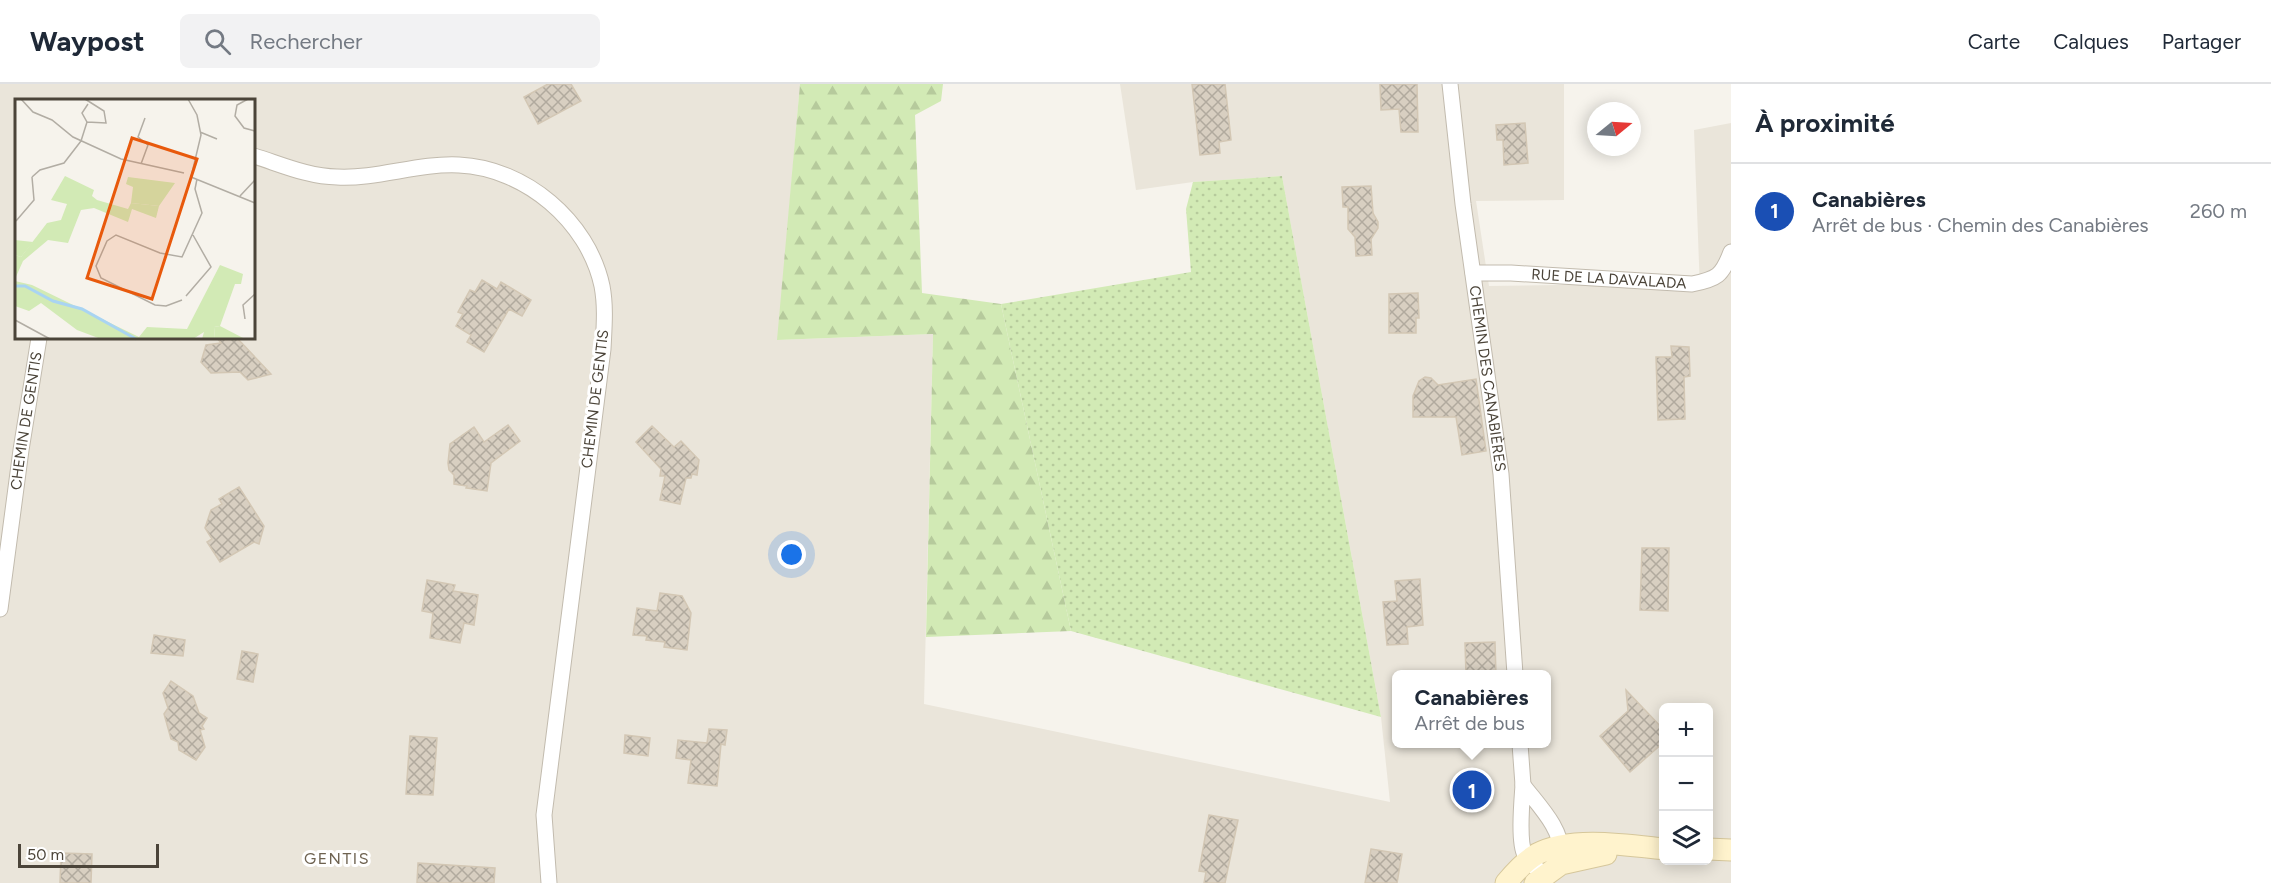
<!DOCTYPE html>
<html lang="fr">
<meta charset="utf-8">
<style>
:root{--surface:#fff;--page:#f2f2f3;--text:#1f2937;--muted:#747a83;--line:#e0e1e3;--accent:#b45309}
body{margin:0;font-family:Figtree,sans-serif;background:var(--page);color:var(--text)}
.controls{position:absolute;right:18px;bottom:18px;display:grid;overflow:hidden;border-radius:9px;box-shadow:0 3px 15px #0003}
.controls button{width:54px;height:54px;display:grid;place-items:center;padding:0;border:0;border-bottom:2px solid var(--line);background:var(--surface);color:var(--text);font:30px sans-serif}
.compass{position:absolute;left:1587px;top:18px;width:54px;height:54px;border-radius:50%;background:var(--surface);box-shadow:0 3px 15px #0003;rotate:72deg}
.scale{position:absolute;left:18px;bottom:15px;width:141px;box-sizing:border-box;padding-left:6px;border:3px solid #4b4439;border-top:0;font-size:16px;line-height:21px;white-space:nowrap;color:#4b4439;-webkit-text-stroke:4px #fff;paint-order:stroke}
.you{position:absolute;left:792px;top:471px;width:21px;height:21px;margin:-15px;border:4px solid #fff;border-radius:50%;background:#1a73e8;box-shadow:0 0 0 9px #1a73e833}
.badge{display:grid;place-items:center;width:39px;height:39px;border-radius:50%;background:var(--accent);color:#fff;font-size:20px;font-weight:700}
.pin{position:absolute;translate:-50% -50%;border:3px solid #fff;box-shadow:0 2px 6px #0006}
.popup{position:absolute;left:1392px;top:586px;width:159px;height:78px;box-sizing:border-box;display:grid;place-content:center;border-radius:9px;background:var(--surface);filter:drop-shadow(0 2px 4px #0005);font-size:20px;white-space:nowrap;color:var(--muted)}
.popup b{font-size:22px;color:var(--text)}
.popup::after{content:'';position:absolute;left:50%;top:100%;margin-left:-12px;border:12px solid transparent;border-top-color:var(--surface)}
.list{margin:0;padding:0;list-style:none}
h2{display:flex;justify-content:space-between;align-items:center;height:78px;margin:0;padding:0 24px;font-size:26px}
h2 small{font-size:20px;font-weight:400;color:var(--muted)}
.list li{display:grid;grid-template-columns:39px 1fr auto;gap:18px;align-items:center;box-sizing:border-box;height:96px;padding:0 24px;border-top:2px solid var(--line)}
.list b{display:block;font-size:22px;white-space:nowrap}
.list p{margin:0;font-size:20px;white-space:nowrap;color:var(--muted)}
.list em{font-size:20px;font-style:normal;color:var(--muted)}
.icon{flex:none;width:33px;height:33px;fill:none;stroke:currentColor;stroke-width:2;stroke-linecap:round;stroke-linejoin:round}
.map{position:relative;flex:none;width:1731px;height:799px;overflow:hidden}
header{display:flex;align-items:center;gap:36px;box-sizing:border-box;height:84px;padding:0 30px;background:var(--surface);border-bottom:2px solid var(--line)}
header strong{font-size:28px}
nav{display:flex;gap:33px;margin-inline-start:auto;font-size:21px}
.search{width:420px;height:54px;background:var(--page);display:flex;align-items:center;gap:15px;box-sizing:border-box;padding:0 21px;border-radius:9px;color:var(--muted);font-size:22px}
main{display:flex}
aside{flex:1;background:var(--surface)}
.map>svg:first-child{display:block}
.residential{fill:#eae5da;fill-rule:evenodd}
.grass{fill:url(#grass-dots)}
.forest{fill:url(#forest-firs)}
.building{fill:url(#building-cross-hatch);stroke:#d3c7b4;stroke-width:1.5}
.lines{fill:none;stroke-linecap:round;stroke-linejoin:round}
.street-casing{stroke:#c2bbae;stroke-width:17}
.secondary-casing{stroke:#d6c79b;stroke-width:23}
.street{stroke:#fff;stroke-width:15}
.secondary{stroke:#fff3cd;stroke-width:21}
.labels{text-anchor:middle;stroke-width:6;stroke-linejoin:round;paint-order:stroke}
.street-label{font-size:15px;fill:#4b4439;stroke:#fff}
.neighbourhood-label{font-size:16px;letter-spacing:1.5px;fill:#6e6250;stroke:#fff}
.inset-river{fill:none;stroke:#a9d4f2;stroke-width:3}
.inset-road{fill:none;stroke:#b2ada4;stroke-width:1.5}
.view{fill:#e8590c;fill-opacity:0.15;stroke:#e8590c;stroke-width:3}
.inset-edge{fill:none;stroke:#4b4439;stroke-width:3}
</style>
<header>
<strong>Waypost</strong>
<div class="search"><svg class="icon" aria-label="search" viewBox="0 0 24 24"><circle cx="10" cy="10" r="6"/><path d="M15 15l6 6"/></svg>Rechercher</div>
<nav><a>Carte</a><a>Calques</a><a>Partager</a></nav>
</header>
<main>
<div class="map">
<svg width="1731" height="799" viewBox="0 0 1731 799">
<defs>
<pattern id="grass-dots" width="8" height="8" patternUnits="userSpaceOnUse" patternTransform="scale(1.5)"><rect width="8" height="8" fill="#d2eab5"/><path d="M2 2h.1M6 6h.1" fill="none" stroke="#b6ca9c" stroke-width="1.8" stroke-linecap="round"/></pattern>
<pattern id="forest-firs" width="22" height="20" patternUnits="userSpaceOnUse" patternTransform="scale(1.5)"><rect width="22" height="20" fill="#d2eab5"/><path d="M5 1l3.5 6h-7zM16 11l3.5 6h-7z" fill="#b6ca9c"/></pattern>
<pattern id="building-cross-hatch" width="8" height="8" patternUnits="userSpaceOnUse" patternTransform="scale(1.5)"><rect width="8" height="8" fill="#d8cfc1"/><path d="M0 0l8 8M0 8l8-8" fill="none" stroke="#b1aa9e"/></pattern>
</defs>
<rect width="100%" height="100%" fill="#f6f3ec"/>
<path class="residential" d="M 0,0 L 800,0 L 778,256 L 933,250 L 924,620 L 1390,718 L 1381,633 L 1282,92 L 1193,98 L 1136,106 L 1120,0 L 1564,0 L 1564,116 L 1476,117 L 1489,202 L 1621,200 L 1700,206 L 1694,46 L 1731,39 L 1731,799 L 0,799 ZM 16,16 L 254,16 L 254,254 L 16,254 ZM 1397,590 L 1547,590 L 1547,660 L 1397,660 ZM 1664,624 L 1708,624 L 1708,776 L 1664,776 Z"/>
<path class="grass" d="M 1282,92 L 1381,633 L 1071,547 L 1001,220 L 1191,188 L 1186,125 L 1193,98 Z"/>
<path class="forest" d="M 800,0 L 943,0 L 941,17 L 915,31 L 922,209 L 1001,220 L 1071,547 L 926,553 L 933,250 L 777,256 Z"/>
<path class="building" d="M 548,0 L 571,0 L 581,17 L 538,40 L 524,13 Z
M 1192,0 L 1225,0 L 1231,56 L 1219,58 L 1220,69 L 1200,71 Z
M 1380,0 L 1417,0 L 1418,48 L 1401,48 L 1399,25 L 1381,26 Z
M 1525,39 L 1528,79 L 1504,81 L 1503,56 L 1497,56 L 1496,41 Z
M 1371,102 L 1373,129 L 1378,138 L 1378,144 L 1371,155 L 1372,171 L 1356,172 L 1355,153 L 1348,145 L 1348,123 L 1343,123 L 1342,103 Z
M 482,196 L 497,205 L 501,198 L 531,216 L 522,232 L 509,225 L 484,268 L 467,258 L 471,251 L 456,242 L 463,230 L 458,228 L 470,206 L 475,208 Z
M 1418,209 L 1419,234 L 1416,234 L 1416,249 L 1389,249 L 1389,210 Z
M 217,254 L 237,254 L 271,290 L 248,296 L 240,288 L 211,289 L 201,278 L 206,261 L 221,259 Z
M 1671,262 L 1689,263 L 1690,292 L 1684,293 L 1685,335 L 1658,336 L 1656,273 L 1672,273 Z
M 1425,293 L 1431,294 L 1438,301 L 1476,295 L 1486,367 L 1462,371 L 1456,333 L 1413,333 L 1413,312 L 1419,297 Z
M 508,341 L 520,357 L 491,379 L 487,407 L 466,404 L 467,402 L 454,400 L 454,391 L 449,386 L 448,379 L 450,360 L 474,343 L 484,358 Z
M 652,342 L 674,363 L 681,357 L 699,376 L 697,391 L 692,390 L 691,394 L 686,394 L 680,420 L 660,416 L 665,392 L 660,392 L 661,385 L 636,358 Z
M 239,403 L 264,442 L 259,460 L 254,458 L 220,478 L 207,458 L 212,455 L 205,444 L 211,426 L 222,420 L 219,415 Z
M 1642,464 L 1669,464 L 1668,527 L 1640,526 Z
M 1420,495 L 1423,541 L 1407,543 L 1408,560 L 1387,561 L 1383,518 L 1397,517 L 1395,497 Z
M 427,496 L 455,501 L 453,507 L 478,511 L 474,541 L 464,539 L 460,559 L 430,554 L 433,529 L 422,527 Z
M 660,509 L 682,512 L 691,529 L 687,566 L 664,563 L 665,558 L 646,556 L 647,552 L 633,551 L 637,524 L 657,527 Z
M 154,551 L 185,556 L 183,572 L 151,569 Z
M 1495,558 L 1496,591 L 1466,591 L 1465,559 Z
M 242,567 L 258,570 L 253,598 L 237,595 Z
M 171,597 L 193,612 L 199,629 L 207,634 L 202,642 L 204,645 L 200,646 L 205,663 L 196,676 L 179,666 L 178,658 L 171,655 L 164,630 L 168,624 L 163,609 Z
M 1626,606 L 1664,646 L 1664,658 L 1630,688 L 1600,652 L 1628,627 Z
M 709,645 L 727,646 L 725,661 L 721,660 L 717,702 L 688,699 L 691,676 L 676,674 L 678,656 L 707,659 Z
M 625,651 L 650,654 L 648,672 L 624,669 Z
M 410,652 L 437,654 L 433,711 L 406,710 Z
M 1209,731 L 1238,736 L 1225,799 L 1204,799 L 1206,788 L 1199,787 Z
M 1371,765 L 1402,770 L 1397,799 L 1365,799 Z
M 61,769 L 92,770 L 91,799 L 60,799 Z
M 418,779 L 495,784 L 494,799 L 417,799 Z"/>
<g class="lines">
<defs>
<g id="street">
<path id="s1" d="M 1450,0 L 1463,120 L 1501,390 L 1515,590"/>
<path d="M 254,72 C 280,80 309,93 337,93 C 378,95 418,79 459,81 C 525,84 588,137 602,202 C 606,223 604,244 603,265 L 544,731 L 549,799"/>
<path id="s2" d="M 1473,189 L 1511,189 L 1692,200 C 1717,195 1722,192 1731,168"/>
<path id="s3" d="M 0,525 L 21,366 L 39,254"/>
<path d="M 1520,660 L 1523,701"/>
<path d="M 1545,790 C 1537,785 1529,780 1525,771 C 1518,758 1522,716 1523,701 C 1538,721 1563,745 1561,771"/>
</g>
<path id="secondary" d="M 1708,765 L 1731,766
M 1506,799 C 1515,788 1525,777 1537,770 C 1571,752 1627,761 1664,765
M 1535,799 L 1561,780 L 1606,770"/>
</defs>
<use href="#street" class="street-casing"/>
<use href="#secondary" class="secondary-casing"/>
<use href="#street" class="street"/>
<use href="#secondary" class="secondary"/>
</g>
<g class="labels">
<g class="street-label">
<text dy="5" stroke="none"><textPath href="#s2" startOffset="136">RUE DE LA DAVALADA</textPath></text>
<text dy="5" stroke="none"><textPath href="#s1" startOffset="297">CHEMIN DES CANABIÈRES</textPath></text>
<text transform="translate(595 315) rotate(-83)" y="5">CHEMIN DE GENTIS</text>
<text dy="5" stroke="none"><textPath href="#s3" startOffset="190">CHEMIN DE GENTIS</textPath></text>
</g>
<g class="neighbourhood-label">
<text x="337" y="780">GENTIS</text>
</g>
</g>
<g transform="translate(15 15)">
<rect width="240" height="240" fill="#f6f3ec"/>
<path d="M 113,78 L 160,84 L 144,107 L 116,104 L 118,88 L 111,85 ZM 0,141 L 18,143 L 6,158 L 0,156 ZM 205,227 L 230,240 L 200,240 L 199,228 Z" fill="#d2eab5"/>
<path d="M 50,77 L 79,91 L 77,97 L 82,101 L 113,110 L 116,104 L 144,107 L 141,119 L 117,110 L 113,123 L 79,109 L 66,111 L 53,144 L 33,141 L 8,162 L 0,180 L 0,156 L 6,158 L 32,124 L 46,121 L 52,105 L 36,101 ZM 205,166 L 228,175 L 226,185 L 220,185 L 205,227 L 199,228 L 200,240 L 187,240 L 189,233 L 178,240 L 86,240 L 62,231 L 26,204 L 14,212 L 0,207 L 0,182 L 17,186 L 124,238 L 132,228 L 172,230 Z" fill="#d2eab5"/>
<path class="inset-river" d="M 0,187 L 10,187 L 38,202 L 67,210 L 121,240"/>
<path class="inset-road" d="M 6,0 L 18,13 L 37,21 L 58,38 L 106,60 L 169,74M 70,0 L 89,12 L 91,24 L 72,23 L 67,14 L 73,5M 173,0 L 182,16 L 186,36 L 176,78 L 240,104M 233,0 L 222,6 L 220,17 L 229,29 L 240,32M 185,33 L 202,40M 66,42 L 72,23M 126,65 L 133,46 L 123,38 L 130,19M 17,78 L 25,71 L 49,64 L 66,42M 225,97 L 240,81M 1,122 L 19,101 L 17,78M 171,197 L 196,168 L 178,136M 167,201 L 151,207 L 140,206 L 86,179 L 81,167 L 92,142 L 101,136 L 145,154 L 167,158 L 187,114 L 180,90 L 182,80M 230,220 L 228,206 L 240,195M 0,221 L 35,240"/>
<path class="view" d="M 117,39 L 182,60 L 137,200 L 72,179 Z"/>
<rect width="240" height="240" class="inset-edge"/>
</g>
</svg>
<div class="controls">
<button>+</button>
<button>−</button>
<button><svg class="icon" aria-label="layers" viewBox="0 0 24 24"><path d="M12 4l9 5-9 5-9-5zM3 14l9 5 9-5"/></svg></button>
</div>
<svg class="compass" viewBox="-18 -18 36 36"><path d="M0-13l5 13h-10z" fill="#e53935"/><path d="M0 13l5-13h-10z" fill="#747a83"/></svg>
<div class="scale">50 m</div>
<div class="you"></div>
<div class="pin badge" style="left:1472px;top:706px;background:#1a4fb4">1</div>
<div class="popup"><b>Canabières</b>Arrêt de bus</div>
</div>
<aside>
<h2>À proximité<small></small></h2>
<ul class="list">
<li><span class="badge" style="background:#1a4fb4">1</span><div><b>Canabières</b><p>Arrêt de bus · Chemin des Canabières</p></div><em>260 m</em></li>
</ul>
</aside>
</main>
